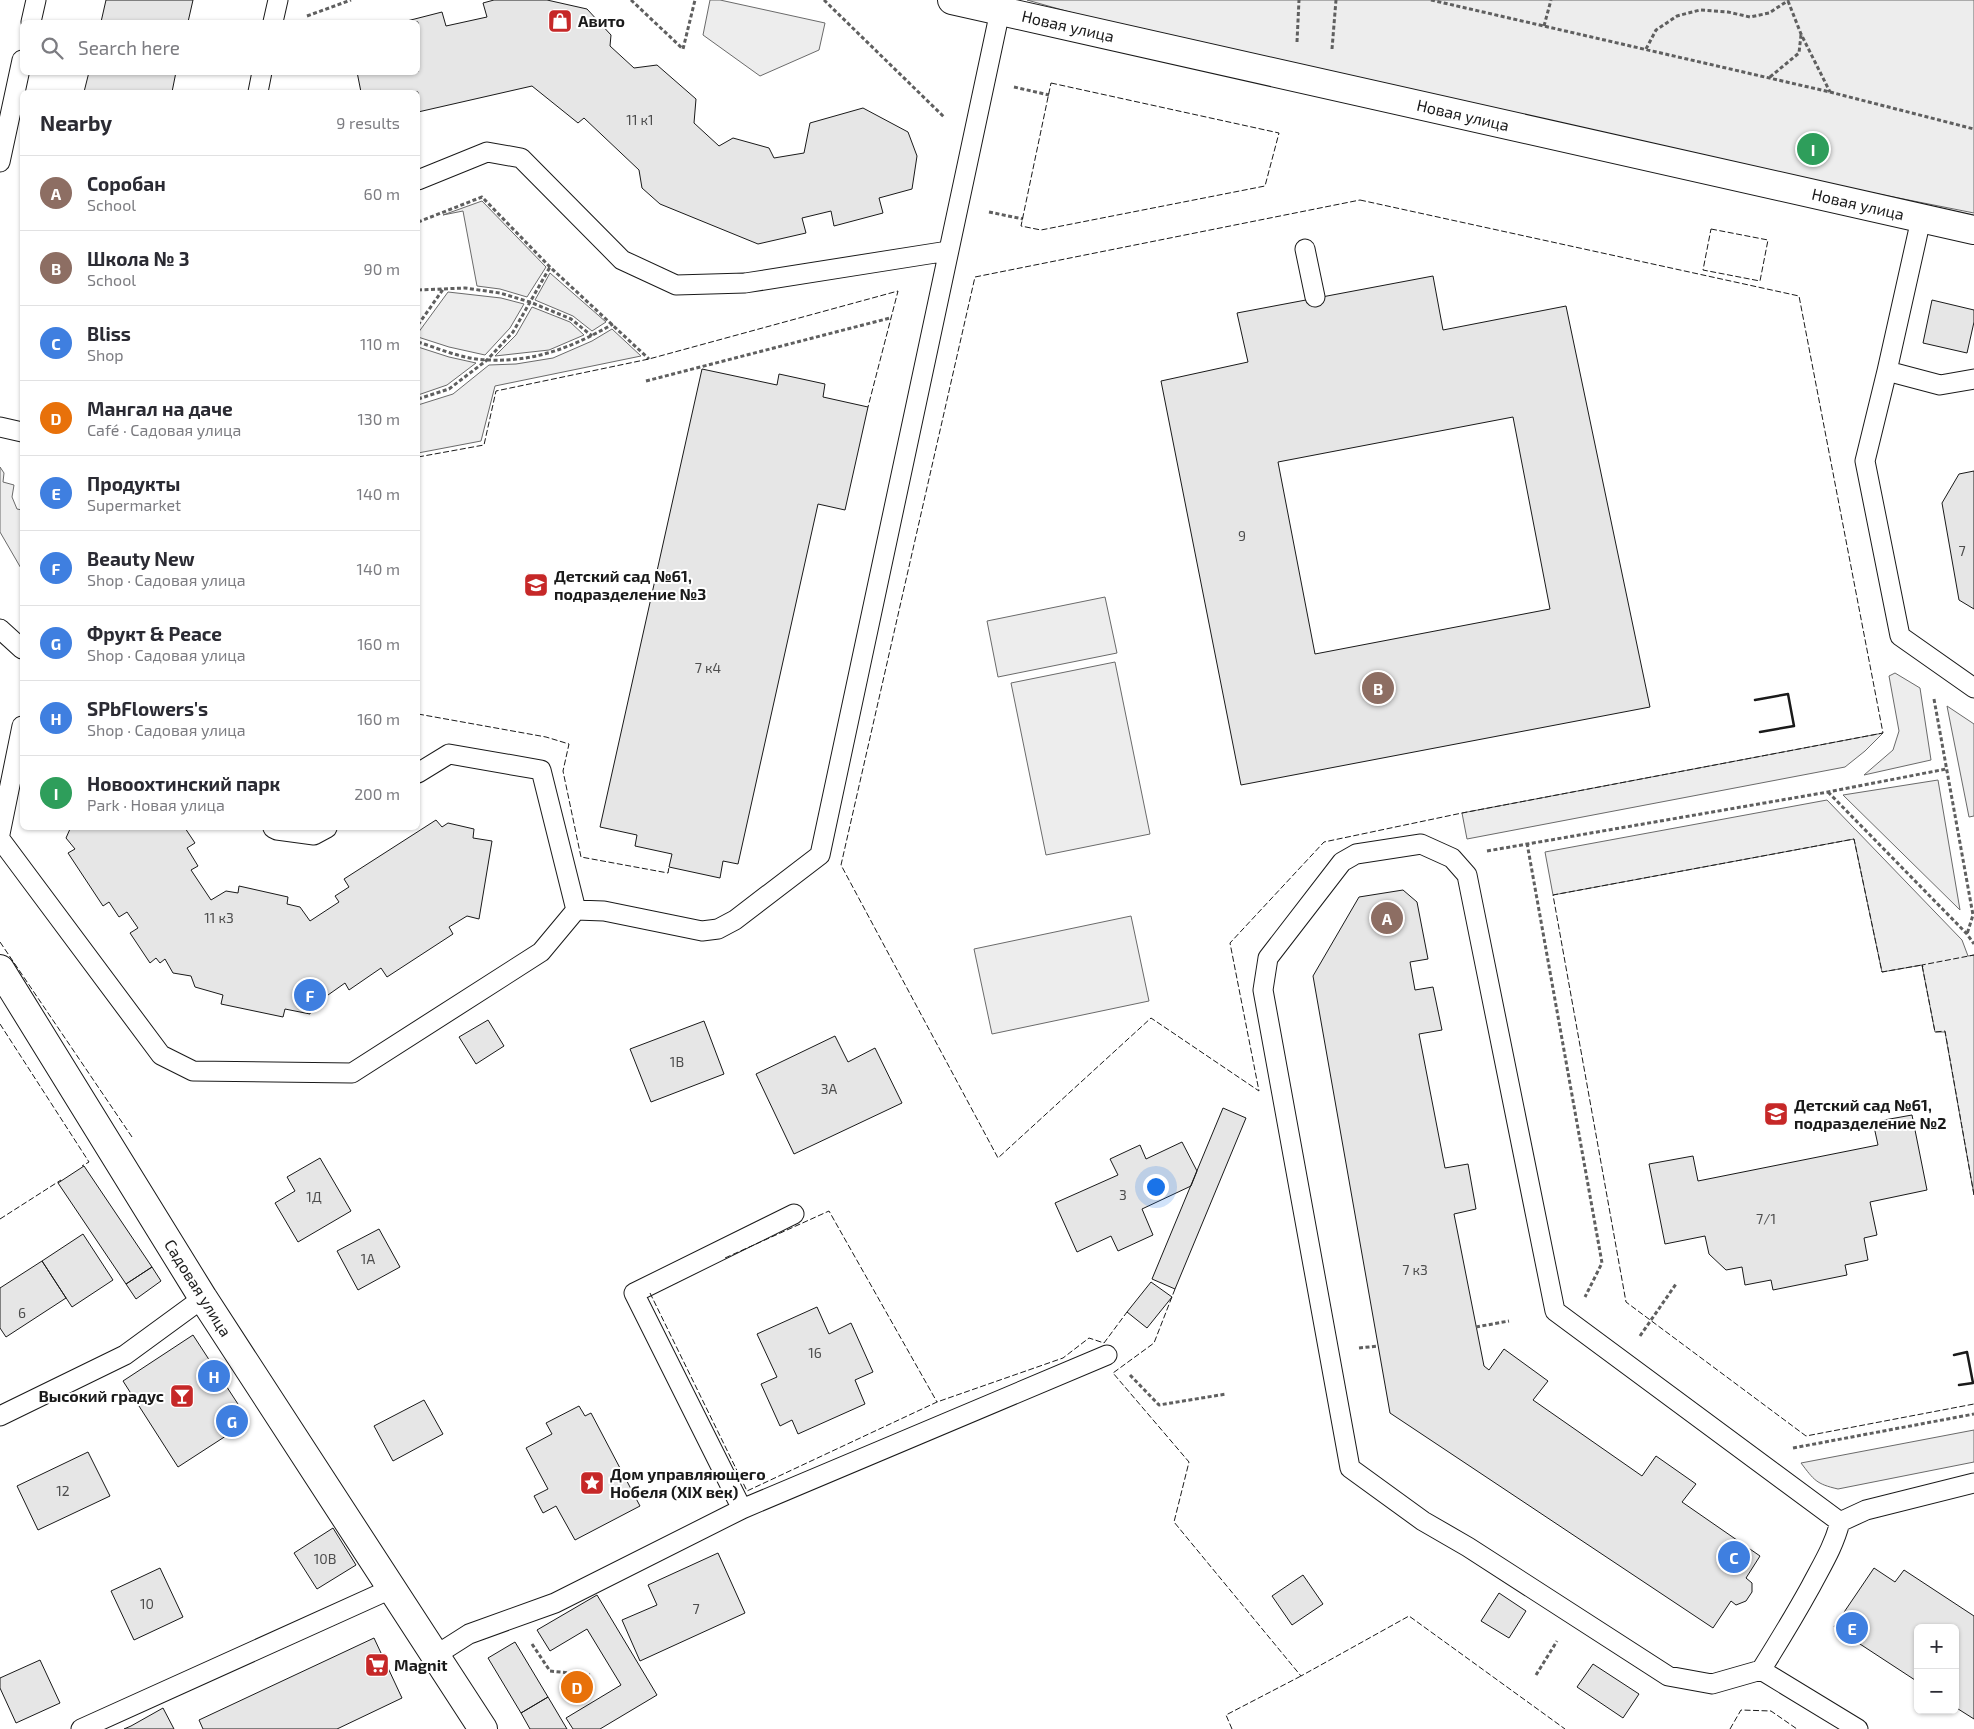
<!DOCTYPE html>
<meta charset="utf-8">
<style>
:root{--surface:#fff;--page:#f2f2f3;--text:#2b2b33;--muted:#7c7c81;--line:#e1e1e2;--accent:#c62828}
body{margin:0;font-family:"Exo 2",sans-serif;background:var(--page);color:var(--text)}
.controls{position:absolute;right:15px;bottom:15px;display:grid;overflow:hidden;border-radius:8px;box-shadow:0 1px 4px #0004}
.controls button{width:45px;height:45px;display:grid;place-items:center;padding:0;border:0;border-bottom:1px solid var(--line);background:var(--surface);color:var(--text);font:25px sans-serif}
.you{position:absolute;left:1155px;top:1186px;width:18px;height:18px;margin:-12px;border:4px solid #fff;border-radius:50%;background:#1a73e8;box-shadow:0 0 0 8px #1a73e833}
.badge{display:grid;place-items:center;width:32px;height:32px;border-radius:50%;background:var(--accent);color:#fff;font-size:16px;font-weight:700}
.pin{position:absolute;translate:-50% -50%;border:2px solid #fff;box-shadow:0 1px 5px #0006}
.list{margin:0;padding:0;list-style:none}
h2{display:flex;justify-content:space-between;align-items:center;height:65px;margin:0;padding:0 20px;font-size:21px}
h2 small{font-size:16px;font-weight:400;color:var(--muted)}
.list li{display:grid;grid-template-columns:32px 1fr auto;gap:15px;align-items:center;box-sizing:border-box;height:75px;padding:0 20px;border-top:1px solid var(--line)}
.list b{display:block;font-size:19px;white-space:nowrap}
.list p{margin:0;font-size:16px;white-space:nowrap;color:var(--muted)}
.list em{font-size:16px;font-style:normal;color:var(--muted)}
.icon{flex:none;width:28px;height:28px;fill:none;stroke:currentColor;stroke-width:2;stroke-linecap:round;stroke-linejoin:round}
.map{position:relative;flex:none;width:1974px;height:1729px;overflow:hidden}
.search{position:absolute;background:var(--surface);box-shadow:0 1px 4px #0004;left:20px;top:20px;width:400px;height:55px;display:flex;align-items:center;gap:12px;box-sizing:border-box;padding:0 18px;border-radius:8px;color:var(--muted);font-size:19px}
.panel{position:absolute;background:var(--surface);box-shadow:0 1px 4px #0004;left:20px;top:90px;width:400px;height:740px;border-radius:8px}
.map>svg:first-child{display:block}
.green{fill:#ededed;stroke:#6a6a6a}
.building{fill:#e6e6e6;stroke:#1a1a1a;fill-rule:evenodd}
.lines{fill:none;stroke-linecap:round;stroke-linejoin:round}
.lane-casing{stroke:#1a1a1a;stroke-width:21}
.street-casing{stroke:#1a1a1a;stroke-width:30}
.path{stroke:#5f5f5f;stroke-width:3;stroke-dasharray:4 2.5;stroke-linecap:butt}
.lane{stroke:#fff;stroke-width:19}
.street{stroke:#fff;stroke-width:28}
.fence{stroke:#1a1a1a;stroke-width:1;stroke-dasharray:6 2.5;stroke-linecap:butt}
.wall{stroke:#1a1a1a;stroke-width:2.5}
.labels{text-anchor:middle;stroke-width:4;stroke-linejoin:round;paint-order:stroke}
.number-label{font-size:14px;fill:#4d4d4d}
.poi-label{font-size:16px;font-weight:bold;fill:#1a1a1a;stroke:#fff;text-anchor:start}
.street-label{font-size:16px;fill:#1a1a1a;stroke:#fff}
</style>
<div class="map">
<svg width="1974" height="1729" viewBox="0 0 1974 1729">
<rect width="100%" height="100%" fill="#fff"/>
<path class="green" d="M 710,0 L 720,0 L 825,23 L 819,50 L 760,76 L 703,35 Z
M 1027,0 L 1974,0 L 1974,213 L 1329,85 Z
M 482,201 L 546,267 L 527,297 L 500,289 L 477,286 L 463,211 L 443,215 Z
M 550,273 L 606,322 L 592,331 L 573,316 L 535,300 Z
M 448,292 L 501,298 L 524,304 L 510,328 L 485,355 L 449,347 L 418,337 L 418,333 Z
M 532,307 L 570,322 L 584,335 L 549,350 L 495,356 L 516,335 Z
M 612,329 L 641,356 L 495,386 L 481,441 L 418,453 L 418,405 L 453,394 L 489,365 L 516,364 L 553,358 L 592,341 Z
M 418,347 L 449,357 L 476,363 L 447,385 L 418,395 Z
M 0,467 L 4,473 L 3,482 L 14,485 L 12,497 L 17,509 L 22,510 L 22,570 L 0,532 Z
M 1105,597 L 1117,653 L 998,677 L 987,621 Z
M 1115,662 L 1150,834 L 1046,855 L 1011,683 Z
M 1895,673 L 1920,688 L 1931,760 L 1864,775 L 1893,750 L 1899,731 L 1889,676 Z
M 1947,706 L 1974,724 L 1974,816 L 1969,817 Z
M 1883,733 L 1865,751 L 1845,767 L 1467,839 L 1462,813 Z
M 1938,780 L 1960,910 L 1843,795 Z
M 1827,800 L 1962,940 L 1968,956 L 1974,955 L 1974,1195 L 1945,1032 L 1935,1032 L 1922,965 L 1882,972 L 1854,839 L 1553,895 L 1545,852 Z
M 1131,916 L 1149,1001 L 992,1034 L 974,949 Z
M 1974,1430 L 1974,1462 L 1838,1489 C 1816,1484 1814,1480 1801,1463 Z"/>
<path class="building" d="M 106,0 L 193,0 L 188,22 L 101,22 Z
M 494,0 L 547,0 L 587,9 L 611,35 L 610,46 L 634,68 L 657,65 L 696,99 L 694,123 L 719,146 L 733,138 L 769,148 L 774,158 L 804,153 L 810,123 L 863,108 L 908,132 L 917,156 L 912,189 L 879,198 L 883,213 L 834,226 L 831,211 L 802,218 L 806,233 L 758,244 L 660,204 L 642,188 L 639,170 L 584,118 L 578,123 L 532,86 L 418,112 L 418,92 L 361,92 L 357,72 L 418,72 L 418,22 L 403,22 L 442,12 L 446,26 L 487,17 L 483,3 Z
M 89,72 L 176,72 L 172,92 L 84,92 Z
M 1433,276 L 1443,330 L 1566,306 L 1650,707 L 1241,785 L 1161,381 L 1248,362 L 1237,313 ZM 1513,417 L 1550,609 L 1315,654 L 1278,462 Z
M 1932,300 L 1974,310 L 1974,322 L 1967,353 L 1923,343 Z
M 702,369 L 777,385 L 779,374 L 825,384 L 823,397 L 868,407 L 845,510 L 818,504 L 738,864 L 723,861 L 720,878 L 669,867 L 672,854 L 635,846 L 637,835 L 600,827 Z
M 1974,471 L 1974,609 L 1959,600 L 1942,503 L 1959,474 Z
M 436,820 L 442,827 L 448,823 L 474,829 L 473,838 L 492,841 L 479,919 L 467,916 L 449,927 L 453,934 L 387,977 L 381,968 L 349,990 L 345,983 L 311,1007 L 310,1014 L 285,1009 L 283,1017 L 221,1004 L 223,995 L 195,987 L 191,976 L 173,973 L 165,959 L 160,963 L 156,958 L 150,963 L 130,933 L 138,928 L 127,912 L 119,917 L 109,902 L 103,906 L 68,853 L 75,849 L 66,838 L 70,829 L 65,828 L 185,828 L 195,843 L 187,848 L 198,866 L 191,870 L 211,900 L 226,891 L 238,893 L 239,886 L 288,897 L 287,904 L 300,907 L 310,921 L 339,902 L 335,896 L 349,887 L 344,879 Z
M 1403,890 L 1417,902 L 1428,959 L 1410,962 L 1415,990 L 1433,987 L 1442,1030 L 1419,1034 L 1445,1168 L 1468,1164 L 1476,1209 L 1454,1214 L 1484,1366 L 1489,1370 L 1504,1349 L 1548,1381 L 1533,1400 L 1642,1476 L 1656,1456 L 1696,1484 L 1682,1502 L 1760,1556 L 1746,1578 L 1752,1583 L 1752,1592 L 1746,1601 L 1736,1605 L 1731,1601 L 1713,1628 L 1390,1413 L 1313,976 L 1359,897 Z
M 488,1020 L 504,1046 L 476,1064 L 459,1037 Z
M 704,1021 L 724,1074 L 651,1102 L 630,1049 Z
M 835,1036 L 848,1062 L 875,1048 L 902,1103 L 794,1154 L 756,1074 Z
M 1223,1108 L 1246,1118 L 1175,1289 L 1152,1279 Z
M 1912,1115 L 1927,1190 L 1870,1202 L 1877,1235 L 1864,1238 L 1868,1260 L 1845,1265 L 1847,1275 L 1773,1290 L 1771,1280 L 1745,1285 L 1742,1267 L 1726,1270 L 1709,1254 L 1705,1236 L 1665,1244 L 1649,1164 L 1693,1156 L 1698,1181 L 1878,1145 L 1873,1122 Z
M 1182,1142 L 1197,1171 L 1191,1186 L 1142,1209 L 1153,1235 L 1118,1251 L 1111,1236 L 1077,1252 L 1055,1203 L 1118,1175 L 1110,1159 L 1140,1145 L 1146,1159 Z
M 320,1158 L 351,1211 L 298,1242 L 275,1203 L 295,1191 L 287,1177 Z
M 84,1166 L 152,1267 L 126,1284 L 58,1183 Z
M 379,1229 L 400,1267 L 358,1290 L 337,1251 Z
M 83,1234 L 113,1280 L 72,1307 L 42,1261 Z
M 42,1261 L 66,1298 L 6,1337 L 0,1328 L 0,1288 Z
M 152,1267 L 161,1281 L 136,1299 L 126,1284 Z
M 1151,1282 L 1172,1297 L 1147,1328 L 1127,1312 Z
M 817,1307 L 829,1334 L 851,1323 L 873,1372 L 855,1380 L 865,1404 L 798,1434 L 792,1420 L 780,1426 L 761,1384 L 777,1377 L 757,1334 Z
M 193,1335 L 249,1421 L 178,1467 L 123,1381 Z
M 424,1400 L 443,1434 L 393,1461 L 374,1426 Z
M 579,1406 L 585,1416 L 591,1413 L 640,1506 L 575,1540 L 556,1506 L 543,1513 L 534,1496 L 548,1489 L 526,1448 L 552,1434 L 546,1423 Z
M 88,1452 L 110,1496 L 38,1530 L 17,1486 Z
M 333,1528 L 356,1565 L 317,1589 L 294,1553 Z
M 718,1553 L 745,1613 L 640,1661 L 622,1620 L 657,1605 L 648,1585 Z
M 160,1568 L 183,1617 L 134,1640 L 111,1591 Z
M 1874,1568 L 1895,1582 L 1904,1570 L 1974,1616 L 1974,1719 L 1955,1707 L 1955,1628 L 1918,1628 L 1918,1682 L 1834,1627 Z
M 1303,1575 L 1323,1604 L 1292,1625 L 1272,1596 Z
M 1499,1593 L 1526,1611 L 1509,1638 L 1481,1621 Z
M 597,1595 L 657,1695 L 600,1729 L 573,1729 L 566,1718 L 621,1685 L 587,1629 L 550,1651 L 537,1630 Z
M 374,1638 L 402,1698 L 337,1729 L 203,1729 L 199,1720 Z
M 515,1642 L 548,1697 L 521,1713 L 488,1658 Z
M 40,1660 L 60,1703 L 16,1723 L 0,1688 L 0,1678 Z
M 1593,1664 L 1639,1694 L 1623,1718 L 1577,1687 Z
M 548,1697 L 567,1729 L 530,1729 L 521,1713 Z
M 163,1708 L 174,1729 L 124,1729 L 131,1726 Z"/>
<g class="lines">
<defs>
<path id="lane" d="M 31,22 L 36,0
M 273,22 L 278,0
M 258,92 L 262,72
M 0,162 L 22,60
M 418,180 L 487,152 L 521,158 L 622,260 L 676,285 L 745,283 L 948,251
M 1305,249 L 1315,297
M 1887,371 L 1921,219
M 1974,379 L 1940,385 L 1887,371 L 1865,461 L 1900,636 L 1974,688
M 0,427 L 22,432
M 0,629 L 22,649
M 418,773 L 449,754 L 541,770 L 576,910
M 273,828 L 277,830 L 314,835 L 327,828
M 0,834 L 22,726
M 0,839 L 161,1055 L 193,1071 L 352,1073 L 541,952 L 576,910
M 576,910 L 604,911 L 702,931 L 718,929 L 735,920 L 820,855 L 1000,11
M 0,1416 L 125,1355 L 203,1298
M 742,1509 L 634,1293 L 794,1214
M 1840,1522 L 1555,1311 L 1467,875 L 1452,858 L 1421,844 L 1356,854 L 1342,862 L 1268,958 L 1263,990 L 1350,1468 L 1423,1521 L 1468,1547 L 1668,1676 L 1712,1684 L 1761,1670 C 1778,1643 1795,1615 1811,1586 C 1822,1565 1834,1546 1840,1522 L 1866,1510 L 1974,1483
M 436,1655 L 469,1634 L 555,1603 L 742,1509 L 1107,1355
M 1761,1670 L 1858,1729
M 81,1729 L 393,1588"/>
<path id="street" d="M 952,0 L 1974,230
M 0,969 L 203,1298 L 483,1729"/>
</defs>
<use href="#lane" class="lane-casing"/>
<use href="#street" class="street-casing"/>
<path class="path" d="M 631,0 L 683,49 L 695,0
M 824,0 L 944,117
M 1431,0 L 1830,92 L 1974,129
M 1788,1 L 1801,34 L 1830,92
M 307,16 L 351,0
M 1544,26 L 1551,0
M 1297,42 L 1299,0
M 1332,49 L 1336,0
M 1646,49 L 1656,30 L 1677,16 L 1700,10 L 1728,12 L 1750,17 L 1769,13 L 1789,0
M 1770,77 L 1799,53 L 1801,35
M 1014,87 L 1049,95
M 989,212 L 1023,219
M 418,222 L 482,197 L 550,267 L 649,359
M 418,290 L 465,288 L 500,293 L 530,302 L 571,319 L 592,336
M 418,325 L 444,288
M 418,342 C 440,349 465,360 489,360 C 535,362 573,347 613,324
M 646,381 L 890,318
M 418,399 L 449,389 L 487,360 L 513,332 L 550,267
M 1934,699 L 1973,915 L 1967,934
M 1828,792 L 1967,934 L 1974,944
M 1527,843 L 1602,1263 L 1585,1297
M 1487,851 L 1828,792 L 1946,769
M 1476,1327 L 1509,1321
M 1640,1336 L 1676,1284
M 1359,1348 L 1378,1346
M 1130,1375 L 1159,1405 L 1226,1394
M 1793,1448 L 1974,1414
M 532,1644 L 550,1671 L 590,1675
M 1536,1675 L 1557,1641"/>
<use href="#lane" class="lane"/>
<use href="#street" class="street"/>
<path class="fence" d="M 1051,83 L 1279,133 L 1265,186 L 1041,230 L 1021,226 Z
M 1360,200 L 1799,296 L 1883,733 L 1462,813 L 1324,842 L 1230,943 L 1259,1091 L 1151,1018 L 998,1158 L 841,865 L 975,277 Z
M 1711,229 L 1768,240 L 1760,281 L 1703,270 Z
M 418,457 L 484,445 L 496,391 L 649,359 L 898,291 L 868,407
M 418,714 L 546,737 L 569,744 L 563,771 L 581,857 L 668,873 L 669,867
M 0,942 L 132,1137
M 1923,967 L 1922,965 L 1974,955
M 0,1024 L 89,1162 L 82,1166
M 1974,1195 L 1945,1031 L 1935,1032 L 1922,965 L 1882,972 L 1854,839 L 1553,895 L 1626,1302 L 1806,1436 L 1974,1404
M 0,1219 L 61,1180
M 725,1258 L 829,1211 L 937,1402
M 1175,1289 L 1154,1343 L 1113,1373 L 1189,1462 L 1174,1522 L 1301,1676 L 1409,1616 L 1565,1729
M 650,1293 L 747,1491 L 937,1402 L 1063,1358 L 1089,1338 L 1104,1343 L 1127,1312
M 1232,1729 L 1226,1715 L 1301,1676
M 1730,1729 L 1741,1710 L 1771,1711 L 1797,1729"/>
<path class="wall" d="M 1755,700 L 1788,694 L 1794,726 L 1760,732
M 1954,1355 L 1967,1352 L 1973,1383 L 1959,1385"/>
</g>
<defs>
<symbol id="shop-square" viewBox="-11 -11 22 22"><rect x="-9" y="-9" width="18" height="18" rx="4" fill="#c62828" stroke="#fff"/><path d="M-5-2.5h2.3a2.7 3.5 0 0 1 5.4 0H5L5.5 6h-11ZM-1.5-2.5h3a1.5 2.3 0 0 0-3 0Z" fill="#fff"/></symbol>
<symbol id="school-square" viewBox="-11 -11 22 22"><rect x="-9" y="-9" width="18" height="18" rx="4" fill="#c62828" stroke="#fff"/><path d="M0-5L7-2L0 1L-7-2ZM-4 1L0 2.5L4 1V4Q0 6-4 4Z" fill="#fff"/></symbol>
<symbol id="bar-square" viewBox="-11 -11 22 22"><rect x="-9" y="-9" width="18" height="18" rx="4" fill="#c62828" stroke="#fff"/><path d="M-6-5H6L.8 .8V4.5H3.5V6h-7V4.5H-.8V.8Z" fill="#fff"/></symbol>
<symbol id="sight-square" viewBox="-11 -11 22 22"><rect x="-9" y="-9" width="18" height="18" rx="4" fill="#c62828" stroke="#fff"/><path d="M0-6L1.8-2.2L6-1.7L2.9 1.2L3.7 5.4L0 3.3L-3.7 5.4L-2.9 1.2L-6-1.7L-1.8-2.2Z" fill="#fff"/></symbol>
<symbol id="supermarket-square" viewBox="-11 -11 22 22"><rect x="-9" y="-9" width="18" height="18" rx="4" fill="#c62828" stroke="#fff"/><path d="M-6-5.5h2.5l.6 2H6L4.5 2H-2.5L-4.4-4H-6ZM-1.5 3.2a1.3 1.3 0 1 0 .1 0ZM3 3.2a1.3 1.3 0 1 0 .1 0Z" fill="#fff"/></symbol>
</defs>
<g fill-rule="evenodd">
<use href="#shop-square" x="546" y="7" width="28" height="28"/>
<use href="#school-square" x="522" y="571" width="28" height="28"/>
<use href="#school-square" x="1762" y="1100" width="28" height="28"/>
<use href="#bar-square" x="168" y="1382" width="28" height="28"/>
<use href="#sight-square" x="578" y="1469" width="28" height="28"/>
<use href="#supermarket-square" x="363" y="1651" width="28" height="28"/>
</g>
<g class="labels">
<g class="number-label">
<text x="640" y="125">11 к1</text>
<text x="1242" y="541">9</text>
<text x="1962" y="556">7</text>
<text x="708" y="673">7 к4</text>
<text x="219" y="923">11 к3</text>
<text x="677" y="1067">1В</text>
<text x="829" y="1094">3А</text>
<text x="1123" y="1200">3</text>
<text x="314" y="1202">1Д</text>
<text x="1766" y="1224">7/1</text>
<text x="368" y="1264">1А</text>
<text x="1415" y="1275">7 к3</text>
<text x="22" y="1318">6</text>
<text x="815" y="1358">16</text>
<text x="63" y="1496">12</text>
<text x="325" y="1564">10В</text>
<text x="147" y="1609">10</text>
<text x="696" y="1614">7</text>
</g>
<g class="poi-label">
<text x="578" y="27">Авито</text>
<text x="554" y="582">Детский сад №61,<tspan x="554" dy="18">подразделение №3</tspan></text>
<text x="1794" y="1111">Детский сад №61,<tspan x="1794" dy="18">подразделение №2</tspan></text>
<text x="164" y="1402" text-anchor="end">Высокий градус</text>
<text x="610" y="1480">Дом управляющего<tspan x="610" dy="18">Нобеля (XIX век)</tspan></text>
<text x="394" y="1671">Magnit</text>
</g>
<g class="street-label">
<text transform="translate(1068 26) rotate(13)" y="6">Новая улица</text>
<text transform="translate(1463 115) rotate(13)" y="6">Новая улица</text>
<text transform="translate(1858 204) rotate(13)" y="6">Новая улица</text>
<text transform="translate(198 1288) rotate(58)" y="6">Садовая улица</text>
</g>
</g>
</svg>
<div class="controls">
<button>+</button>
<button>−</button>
</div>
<div class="you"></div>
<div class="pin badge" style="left:1387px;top:918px;background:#8d6e63">A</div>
<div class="pin badge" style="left:1378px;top:688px;background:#8d6e63">B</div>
<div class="pin badge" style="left:1734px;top:1557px;background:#3f7fe0">C</div>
<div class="pin badge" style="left:577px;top:1687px;background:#e8710a">D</div>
<div class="pin badge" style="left:1852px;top:1628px;background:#3f7fe0">E</div>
<div class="pin badge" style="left:310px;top:995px;background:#3f7fe0">F</div>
<div class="pin badge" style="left:232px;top:1421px;background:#3f7fe0">G</div>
<div class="pin badge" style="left:214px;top:1376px;background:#3f7fe0">H</div>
<div class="pin badge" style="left:1813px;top:149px;background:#2e9e5b">I</div>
<div class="search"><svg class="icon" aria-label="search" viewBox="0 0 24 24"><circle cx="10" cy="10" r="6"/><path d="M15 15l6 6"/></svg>Search here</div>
<section class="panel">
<h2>Nearby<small>9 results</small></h2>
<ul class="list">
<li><span class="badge" style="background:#8d6e63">A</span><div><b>Соробан</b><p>School</p></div><em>60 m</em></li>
<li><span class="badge" style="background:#8d6e63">B</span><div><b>Школа № 3</b><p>School</p></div><em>90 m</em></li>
<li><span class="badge" style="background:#3f7fe0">C</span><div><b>Bliss</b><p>Shop</p></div><em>110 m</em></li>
<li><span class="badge" style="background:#e8710a">D</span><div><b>Мангал на даче</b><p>Café · Садовая улица</p></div><em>130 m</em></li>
<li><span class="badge" style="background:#3f7fe0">E</span><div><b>Продукты</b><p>Supermarket</p></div><em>140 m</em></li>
<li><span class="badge" style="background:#3f7fe0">F</span><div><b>Beauty New</b><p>Shop · Садовая улица</p></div><em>140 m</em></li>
<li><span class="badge" style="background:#3f7fe0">G</span><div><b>Фрукт &amp; Peace</b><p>Shop · Садовая улица</p></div><em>160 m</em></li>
<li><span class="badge" style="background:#3f7fe0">H</span><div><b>SPbFlowers's</b><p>Shop · Садовая улица</p></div><em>160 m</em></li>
<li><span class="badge" style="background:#2e9e5b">I</span><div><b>Новоохтинский парк</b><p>Park · Новая улица</p></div><em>200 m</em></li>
</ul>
</section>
</div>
